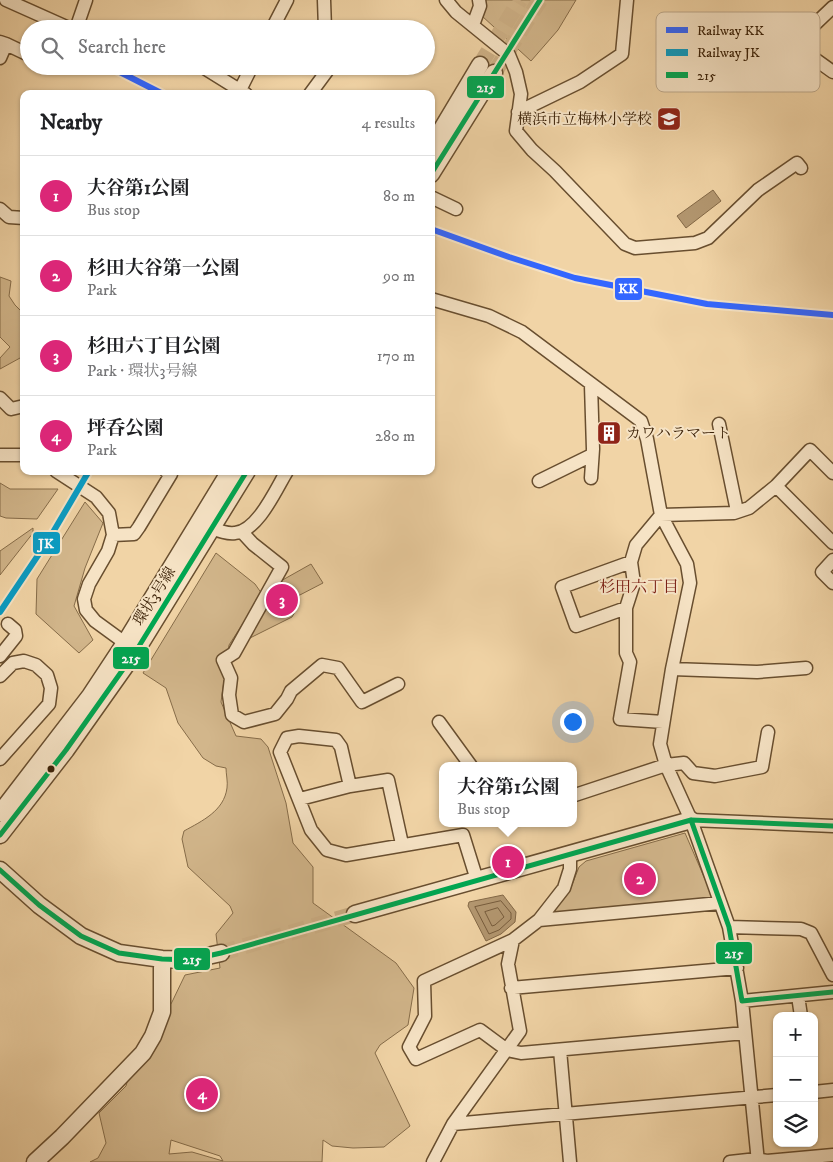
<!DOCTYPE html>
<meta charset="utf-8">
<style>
:root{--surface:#fff;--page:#f6f6f6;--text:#202124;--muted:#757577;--line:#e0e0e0;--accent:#db2777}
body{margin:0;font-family:"IM FELL DW Pica","Noto Serif JP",serif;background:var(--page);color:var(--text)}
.controls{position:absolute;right:15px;bottom:15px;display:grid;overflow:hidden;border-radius:10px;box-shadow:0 1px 4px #0004}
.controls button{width:45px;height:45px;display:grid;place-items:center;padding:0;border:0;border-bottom:1px solid var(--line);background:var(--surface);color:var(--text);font:25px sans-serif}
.you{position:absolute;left:572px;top:721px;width:18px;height:18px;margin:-12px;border:4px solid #fff;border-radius:50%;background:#1a73e8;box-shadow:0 0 0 8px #1a73e833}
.badge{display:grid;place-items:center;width:32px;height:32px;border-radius:50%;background:var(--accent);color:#fff;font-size:16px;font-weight:700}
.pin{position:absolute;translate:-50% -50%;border:2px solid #fff;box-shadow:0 1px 5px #0006}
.popup{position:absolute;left:439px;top:762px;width:138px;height:65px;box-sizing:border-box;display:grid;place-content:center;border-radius:10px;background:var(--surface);filter:drop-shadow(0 1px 4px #0005);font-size:16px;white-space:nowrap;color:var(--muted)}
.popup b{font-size:19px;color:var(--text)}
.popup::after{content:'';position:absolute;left:50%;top:100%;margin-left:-10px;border:10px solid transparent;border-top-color:var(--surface)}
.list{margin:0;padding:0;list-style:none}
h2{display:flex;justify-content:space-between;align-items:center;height:65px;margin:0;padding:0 20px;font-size:21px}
h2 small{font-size:16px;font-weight:400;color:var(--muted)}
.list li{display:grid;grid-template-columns:32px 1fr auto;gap:15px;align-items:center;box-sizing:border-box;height:80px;padding:0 20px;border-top:1px solid var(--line)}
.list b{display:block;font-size:19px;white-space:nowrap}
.list p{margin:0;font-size:16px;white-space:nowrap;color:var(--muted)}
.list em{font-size:16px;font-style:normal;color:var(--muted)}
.icon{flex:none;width:28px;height:28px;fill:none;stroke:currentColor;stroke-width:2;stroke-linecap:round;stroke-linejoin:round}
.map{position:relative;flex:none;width:833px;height:1162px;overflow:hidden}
.search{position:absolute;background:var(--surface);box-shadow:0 1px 4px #0004;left:20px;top:20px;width:415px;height:55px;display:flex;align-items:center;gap:12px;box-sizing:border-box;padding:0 18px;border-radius:28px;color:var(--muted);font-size:19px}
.panel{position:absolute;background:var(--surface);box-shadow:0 1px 4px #0004;left:20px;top:90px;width:415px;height:385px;border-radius:10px}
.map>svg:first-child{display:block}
.green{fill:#d2b68b;stroke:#866c49;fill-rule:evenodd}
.water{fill:#b39770;stroke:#836846}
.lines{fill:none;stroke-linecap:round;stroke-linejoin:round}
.shore{stroke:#775c3c;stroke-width:1}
.tertiary-tunnel{stroke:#cdb086;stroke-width:16;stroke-dasharray:16 8;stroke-linecap:butt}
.minor-casing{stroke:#684e2f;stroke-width:15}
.tertiary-casing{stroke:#684e2f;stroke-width:19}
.minor{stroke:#f6e3c5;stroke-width:12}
.tertiary{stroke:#f6e3c5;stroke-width:16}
.bus-1-casing{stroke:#f6e3c5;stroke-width:9}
.bus-1{stroke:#00a651;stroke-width:5}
.rail-1-casing{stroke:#f6e3c5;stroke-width:10}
.rail-2-casing{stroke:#f6e3c5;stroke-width:10}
.rail-1{stroke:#36f;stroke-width:6}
.rail-2{stroke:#099cc4;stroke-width:6}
.bus-dot{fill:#3b2107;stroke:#f6e3c5;stroke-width:2}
.labels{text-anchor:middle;stroke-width:4;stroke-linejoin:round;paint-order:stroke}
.poi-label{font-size:15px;fill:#3b2107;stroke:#f6e3c5;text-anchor:end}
.street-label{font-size:15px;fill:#3b2107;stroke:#f6e3c5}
.neighbourhood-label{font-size:16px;fill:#7a1f14;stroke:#f6e3c5}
.key{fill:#f6e3c5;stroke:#bea98c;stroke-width:1}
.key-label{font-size:14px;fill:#3b2107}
.line-badge{stroke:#f6e3c5;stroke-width:2}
.badge-label{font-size:14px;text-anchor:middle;font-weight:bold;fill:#fff}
</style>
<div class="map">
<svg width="833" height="1162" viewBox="0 0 833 1162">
<rect width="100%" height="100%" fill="#f1d4a6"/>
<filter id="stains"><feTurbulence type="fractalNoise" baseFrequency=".004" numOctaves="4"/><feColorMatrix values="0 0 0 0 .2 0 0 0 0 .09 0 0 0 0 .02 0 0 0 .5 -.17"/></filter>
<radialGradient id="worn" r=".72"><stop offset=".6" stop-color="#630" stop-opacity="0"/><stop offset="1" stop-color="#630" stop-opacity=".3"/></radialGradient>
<path class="green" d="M 486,0 L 576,0 L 558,30 L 531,61 L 482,16 Z
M 0,277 L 11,281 L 9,296 L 15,305 L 24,314 L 24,363 L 20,358 L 0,369 L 0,358 L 10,347 L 0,337 Z
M 0,483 L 10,489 L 58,489 L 37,519 L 6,518 L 0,516 Z
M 85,502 L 103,523 L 85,568 L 74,606 L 93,640 L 79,653 L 36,614 L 37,579 Z
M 33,528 L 33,533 L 0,575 L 0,551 Z
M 216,553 L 255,584 L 262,594 L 229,645 L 221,702 L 236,736 L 261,739 L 268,747 L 286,803 L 293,843 L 313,867 L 313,903 L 396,963 L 414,988 L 408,1025 L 380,1045 L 375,1053 L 410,1126 L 384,1147 L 353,1148 L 332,1146 L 323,1140 L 322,1162 L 90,1162 L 98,1158 L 106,1143 L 99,1113 L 126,1086 L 129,1075 L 172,1002 L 185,975 L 220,968 L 216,934 L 233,913 L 230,906 L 188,867 L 182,839 L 184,831 C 202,821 224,811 227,788 C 228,782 226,774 226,768 L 216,766 L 203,758 L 178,723 L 166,688 L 143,673 ZM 171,1140 L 220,1156 L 223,1161 L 192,1152 L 169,1154 Z
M 311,564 L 323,583 L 296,597 L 295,603 L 297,608 L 292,617 L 246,640 L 279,582 Z
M 685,833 L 714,900 L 556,915 L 552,910 L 570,890 L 579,867 L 586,861 Z"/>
<path class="water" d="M 713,190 L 721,201 L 686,228 L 677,216 Z
M 503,895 L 516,912 L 515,922 L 501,934 L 486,941 L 468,906 L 469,902 Z"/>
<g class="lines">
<path class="shore" d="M 501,901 L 511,913 L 511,919 L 499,930 L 489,934 L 475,907 Z
M 498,908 L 504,917 L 495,925 L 492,926 L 485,912 Z"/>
<path class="tertiary-tunnel" d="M 480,65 L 520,0
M 494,73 L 540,0
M 221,953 L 355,914"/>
<defs>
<path id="minor" d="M 6,0 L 71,29
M 324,0 L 325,29
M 446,0 L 456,12 L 509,55 L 516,72 L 521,94 L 516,131 L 532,150 L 555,171 L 625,244 L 635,248 L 695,243 L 708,238 L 758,190 L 797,163 L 801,168
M 833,7 L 812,27 L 798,47 L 833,72
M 473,25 L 480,6 L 479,0
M 76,29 L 86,0
M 272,29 L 287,0
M 0,42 L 6,44 L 0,58
M 6,44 L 29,55
M 53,66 L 55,67
M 201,66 L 246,94
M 240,90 L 252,66
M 310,94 L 327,71 L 327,66
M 518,112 L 580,82 L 622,54 L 627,0
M 433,198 L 456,209
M 0,209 L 9,217 L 24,218
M 431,299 L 489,316 L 522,332 L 641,421 L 647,439 L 661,515 L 687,564 L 690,583 L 672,669 L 660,744 L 666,765 L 691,820 L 729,927 L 742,1001 L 758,1162
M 591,385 L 593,449 L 591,478
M 0,398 L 11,409 L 24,406
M 719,424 L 737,511
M 0,455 L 24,455
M 56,471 L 96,497 L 109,513 L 113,535 L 108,551 L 89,584 L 84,599 L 86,610 L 95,621 L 132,648
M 539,481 L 592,455
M 776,486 L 833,543
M 212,528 C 219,531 228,534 235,533 C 258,531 276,489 287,471
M 242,532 L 253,544 L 282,567 L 234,653 L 223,660 L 231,678 L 229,695 L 232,715 L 244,722 L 275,714 L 287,699 L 291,691 L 322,665 L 338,668 L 362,702 L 398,684
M 113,535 L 134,534 L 139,527 L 171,474 L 166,471
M 833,560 L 822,572 L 833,583
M 626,608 L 576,626 L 562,587 L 631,562
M 0,656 L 16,636 L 15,630 L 8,624
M 672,669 L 757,672 L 806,668
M 0,676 L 13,663 L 24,661 L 36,665 L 47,675 L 51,688 L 49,704 L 0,759
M 439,722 L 471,766
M 663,722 L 620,719 L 630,662 L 626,653 L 626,608 L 634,583 L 631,562 L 636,545 L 661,515 L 734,513 L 749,508 L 776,486 L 810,450 L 833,473
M 350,786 L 341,747 L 336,740 L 299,736 L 287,738 L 280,752 L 311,830 L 327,850 L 346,855 L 463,835 L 477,880
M 573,793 L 575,795 L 666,765 L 684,763 L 693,773 L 715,776 L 762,767 L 768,732
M 300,799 L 350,786 L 388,780 L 402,844
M 691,820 L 833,826
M 570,853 L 570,869 L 564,888 L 539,920 L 513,940 L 424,981 L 425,1016 L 409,1047 L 416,1059 L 480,1030 L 507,1050 L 521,1053 L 745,1033
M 539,920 L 720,903
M 729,927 L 801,929 L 811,933 L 833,975
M 511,988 L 737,968
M 798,996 L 801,1016
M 742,1001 L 833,992
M 560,1050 L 570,1162
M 814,1092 L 833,1090
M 453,1124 L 777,1095
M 433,1162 L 453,1124 L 520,1031 L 508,964 L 513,940
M 730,1162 L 757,1159 L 767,1161 L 833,1155"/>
<path id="tertiary" d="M 431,147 L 480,65
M 431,174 L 494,73
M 0,813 L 90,696 L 125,643 L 230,471
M 0,835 L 66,750 L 136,651 L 247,471
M 0,870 L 39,905 L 81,936 L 119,953 L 162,959 L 190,960 L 221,953
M 355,914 L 691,820
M 35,1162 L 62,1137 L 143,1053 L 153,1036 L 162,1012 L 162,959"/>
</defs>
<use href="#minor" class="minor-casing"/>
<use href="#tertiary" class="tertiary-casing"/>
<use href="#minor" class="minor"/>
<use href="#tertiary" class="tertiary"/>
<defs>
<path id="bus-1" d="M 431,174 L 540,0
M 691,820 L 729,927 L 742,1001 L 833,992
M 0,835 L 66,750 L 136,651 L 247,471
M 0,870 L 39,905 L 81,936 L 119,953 L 162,959 L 190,960 L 221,953 L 691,820 L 833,826"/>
</defs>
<use href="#bus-1" class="bus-1-casing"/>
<use href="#bus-1" class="bus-1"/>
<defs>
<path id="rail-1" d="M 108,66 L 163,94
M 431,229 L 509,257 L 575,278 L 707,304 L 833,315"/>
<path id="rail-2" d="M 0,612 L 49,539 L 89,471"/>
</defs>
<use href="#rail-1" class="rail-1-casing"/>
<use href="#rail-2" class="rail-2-casing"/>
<use href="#rail-1" class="rail-1"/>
<use href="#rail-2" class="rail-2"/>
</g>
<defs>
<symbol id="school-square" viewBox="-11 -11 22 22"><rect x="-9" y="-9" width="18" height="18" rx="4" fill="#8f2418" stroke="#f6e3c5"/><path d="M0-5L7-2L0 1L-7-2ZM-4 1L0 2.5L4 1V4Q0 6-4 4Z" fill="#fff"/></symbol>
<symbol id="building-square" viewBox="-11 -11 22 22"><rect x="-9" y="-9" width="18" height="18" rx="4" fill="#8f2418" stroke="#f6e3c5"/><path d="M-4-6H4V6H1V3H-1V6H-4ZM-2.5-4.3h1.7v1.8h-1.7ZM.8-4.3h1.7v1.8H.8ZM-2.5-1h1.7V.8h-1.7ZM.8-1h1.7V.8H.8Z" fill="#fff"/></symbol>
</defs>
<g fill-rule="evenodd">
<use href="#school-square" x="655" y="105" width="28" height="28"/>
<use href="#building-square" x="595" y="419" width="28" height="28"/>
</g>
<circle class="bus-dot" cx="51" cy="769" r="4.5"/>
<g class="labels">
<g class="poi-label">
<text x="652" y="124">横浜市立梅林小学校</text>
<text x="626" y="438" text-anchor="start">カワハラマート</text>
</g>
<g class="street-label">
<text transform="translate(154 596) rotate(-58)" y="5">環状3号線</text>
</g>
<g class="neighbourhood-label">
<text x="639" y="592">杉田六丁目</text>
</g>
</g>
<rect x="656" y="12" width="164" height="80" rx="8" class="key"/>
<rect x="666" y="27" width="22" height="6" fill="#36f"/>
<rect x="666" y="49" width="22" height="7" fill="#099cc4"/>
<rect x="666" y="72" width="22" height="6" fill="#00a651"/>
<g class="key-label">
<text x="697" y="35">Railway KK</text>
<text x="697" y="57">Railway JK</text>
<text x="697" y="80">215</text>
</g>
<g class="line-badge">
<rect x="466" y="75" width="39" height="24" rx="5" fill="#00a651"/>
<rect x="614" y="277" width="29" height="24" rx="5" fill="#36f"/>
<rect x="32" y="531" width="29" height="24" rx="5" fill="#099cc4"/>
<rect x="112" y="646" width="38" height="24" rx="5" fill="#00a651"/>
<rect x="715" y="941" width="38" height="24" rx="5" fill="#00a651"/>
<rect x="173" y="947" width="38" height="24" rx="5" fill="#00a651"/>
</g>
<g class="badge-label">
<text x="486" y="92">215</text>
<text x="628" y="293">KK</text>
<text x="46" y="548">JK</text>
<text x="131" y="663">215</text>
<text x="734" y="958">215</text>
<text x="192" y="964">215</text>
</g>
<rect width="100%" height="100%" filter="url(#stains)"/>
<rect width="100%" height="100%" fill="url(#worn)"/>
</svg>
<div class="controls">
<button>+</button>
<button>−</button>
<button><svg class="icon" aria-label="layers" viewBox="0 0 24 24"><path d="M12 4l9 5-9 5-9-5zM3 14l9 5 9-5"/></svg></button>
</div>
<div class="you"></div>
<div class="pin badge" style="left:508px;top:862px">1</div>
<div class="popup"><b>大谷第1公園</b>Bus stop</div>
<div class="pin badge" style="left:640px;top:879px">2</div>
<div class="pin badge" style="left:282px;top:600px">3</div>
<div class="pin badge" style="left:202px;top:1094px">4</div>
<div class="search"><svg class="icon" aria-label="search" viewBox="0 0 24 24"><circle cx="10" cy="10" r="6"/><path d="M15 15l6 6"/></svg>Search here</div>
<section class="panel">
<h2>Nearby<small>4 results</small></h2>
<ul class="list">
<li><span class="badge">1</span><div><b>大谷第1公園</b><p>Bus stop</p></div><em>80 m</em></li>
<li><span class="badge">2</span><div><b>杉田大谷第一公園</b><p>Park</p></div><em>90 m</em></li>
<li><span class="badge">3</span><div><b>杉田六丁目公園</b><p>Park · 環状3号線</p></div><em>170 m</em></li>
<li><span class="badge">4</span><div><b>坪呑公園</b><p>Park</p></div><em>280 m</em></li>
</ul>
</section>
</div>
